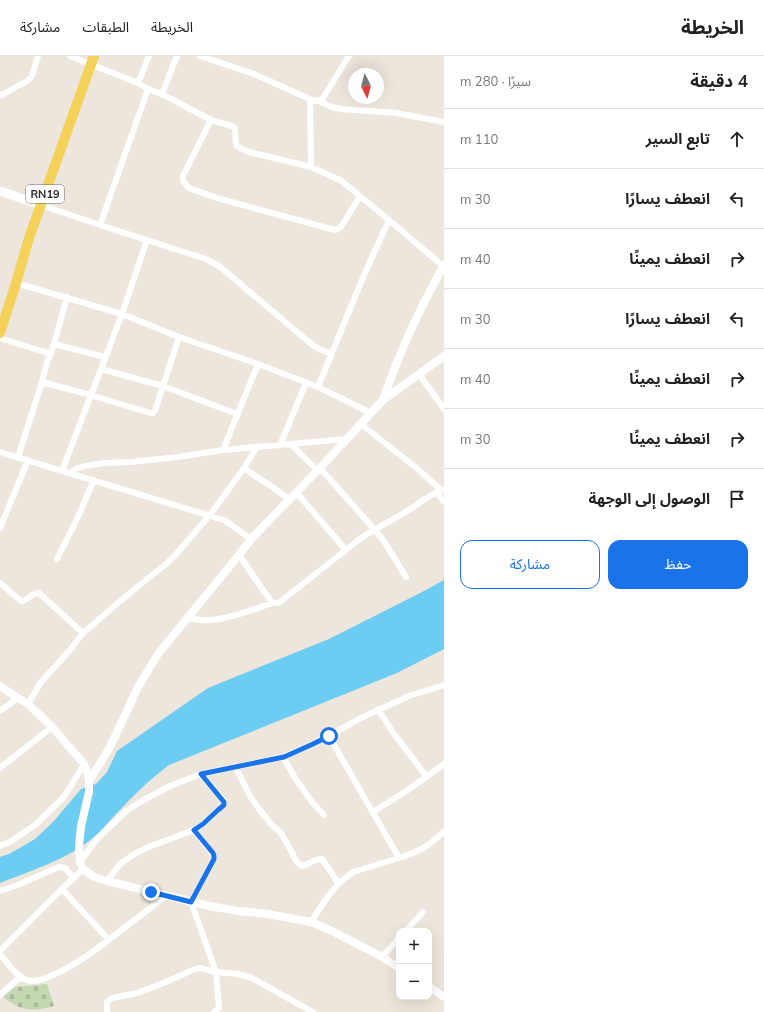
<!DOCTYPE html>
<html lang="ar">
<meta charset="utf-8">
<style>
:root{--surface:#fff;--page:#f2f2f2;--text:#222;--muted:#767676;--line:#e0e0e0;--accent:#1a73e8}
body{margin:0;font-family:Mulish,"Noto Sans Arabic",sans-serif;background:var(--page);color:var(--text);direction:rtl}
.controls{position:absolute;right:12px;bottom:12px;display:grid;overflow:hidden;border-radius:8px;box-shadow:0 4px 16px #0002}
.controls button{width:36px;height:36px;display:grid;place-items:center;padding:0;border:0;border-bottom:1px solid var(--line);background:var(--surface);color:var(--text);font:20px sans-serif}
.compass{position:absolute;left:348px;top:12px;width:36px;height:36px;border-radius:50%;background:var(--surface);box-shadow:0 4px 16px #0002;rotate:174deg}
.stop{position:absolute;width:12px;height:12px;margin:-9px;border:3px solid #1a73e8;border-radius:50%;background:#fff}
.stop.end{background:#1a73e8;border-color:#fff;box-shadow:0 1px 4px #0008}
.list{margin:0;padding:0;list-style:none}
h2{display:flex;justify-content:space-between;align-items:center;height:52px;margin:0;padding:0 16px;font-size:17px}
h2 small{font-size:13px;font-weight:400;color:var(--muted)}
.list li{display:grid;grid-template-columns:26px 1fr auto;gap:12px;align-items:center;box-sizing:border-box;height:60px;padding:0 16px;border-top:1px solid var(--line)}
.list b{display:block;font-size:15px;white-space:nowrap}
.list em{font-size:13px;font-style:normal;color:var(--muted)}
.actions{display:flex;gap:8px;padding:12px 16px}
.actions a{flex:1;padding:9px 0;border:1px solid var(--accent);border-radius:12px;text-align:center;font-size:14px;color:var(--accent)}
.actions .main{background:var(--accent);color:#fff}
.icon{flex:none;width:22px;height:22px;fill:none;stroke:currentColor;stroke-width:2;stroke-linecap:round;stroke-linejoin:round}
.map{position:relative;flex:none;width:444px;height:956px;overflow:hidden;direction:ltr}
header{display:flex;align-items:center;gap:24px;box-sizing:border-box;height:56px;padding:0 20px;background:var(--surface);border-bottom:1px solid var(--line)}
header strong{font-size:19px}
nav{display:flex;gap:22px;margin-inline-start:auto;font-size:14px}
main{display:flex}
aside{flex:1;background:var(--surface)}
.map>svg:first-child{display:block}
.cemetery{fill:url(#cemetery-stones)}
.water{fill:#6dccf1}
.lines{fill:none;stroke-linecap:round;stroke-linejoin:round}
.minor{stroke:#fff;stroke-width:6}
.tertiary{stroke:#fff;stroke-width:8}
.secondary{stroke:#fff;stroke-width:9}
.primary{stroke:#f4d25a;stroke-width:10}
.route{stroke:#1a73e8;stroke-width:5}
.labels{text-anchor:middle;stroke-width:3.5;stroke-linejoin:round;paint-order:stroke}
.shield{fill:#fff;stroke:#6a6a6a;stroke-width:1}
.shield-label{font-size:11px;font-weight:bold;fill:#2a2a2a}
</style>
<header>
<strong>الخريطة</strong>
<nav><a>الخريطة</a><a>الطبقات</a><a>مشاركة</a></nav>
</header>
<main>
<aside>
<h2>4 دقيقة<small>سيرًا · 280 m</small></h2>
<ul class="list">
<li><svg class="icon" aria-label="ahead" viewBox="0 0 24 24"><path d="M12 20V5M6 11l6-6 6 6"/></svg><div><b>تابع السير</b></div><em>110 m</em></li>
<li><svg class="icon" aria-label="left" viewBox="0 0 24 24"><path d="M17 20v-9H6M10 6l-5 5 5 5"/></svg><div><b>انعطف يسارًا</b></div><em>30 m</em></li>
<li><svg class="icon" aria-label="right" viewBox="0 0 24 24"><path d="M7 20v-9h11M14 6l5 5-5 5"/></svg><div><b>انعطف يمينًا</b></div><em>40 m</em></li>
<li><svg class="icon" aria-label="left" viewBox="0 0 24 24"><path d="M17 20v-9H6M10 6l-5 5 5 5"/></svg><div><b>انعطف يسارًا</b></div><em>30 m</em></li>
<li><svg class="icon" aria-label="right" viewBox="0 0 24 24"><path d="M7 20v-9h11M14 6l5 5-5 5"/></svg><div><b>انعطف يمينًا</b></div><em>40 m</em></li>
<li><svg class="icon" aria-label="right" viewBox="0 0 24 24"><path d="M7 20v-9h11M14 6l5 5-5 5"/></svg><div><b>انعطف يمينًا</b></div><em>30 m</em></li>
<li><svg class="icon" aria-label="arrive" viewBox="0 0 24 24"><path d="M6 21V4h12l-3 4 3 4H6"/></svg><div><b>الوصول إلى الوجهة</b></div></li>
</ul>
<div class="actions"><a class="main">حفظ</a><a>مشاركة</a></div>
</aside>
<div class="map">
<svg width="444" height="956" viewBox="0 0 444 956">
<defs>
<pattern id="cemetery-stones" width="16" height="16" patternUnits="userSpaceOnUse"><rect width="16" height="16" fill="#c4d7b3"/><path d="M2 7V4a2 2 0 0 1 4 0v3zM10 15v-3a2 2 0 0 1 4 0v3z" fill="#a9b99a"/></pattern>
</defs>
<rect width="100%" height="100%" fill="#ede6dc"/>
<path class="cemetery" d="M 47,928 L 54,950 C 46,952 34,955 26,953 C 18,952 10,946 3,941 L 15,931 Z"/>
<path class="water" d="M 444,524 L 444,593 L 397,617 L 169,709 C 150,723 133,740 117,757 C 109,765 102,774 94,781 C 67,804 32,814 0,827 L 0,801 L 9,798 L 35,783 L 54,765 L 81,733 L 96,728 L 107,716 L 117,695 L 208,632 L 329,583 L 424,535 Z"/>
<g class="lines">
<path class="minor" d="M 70,0 L 138,27 L 148,33 L 162,38 L 211,64 L 232,70 L 235,72 L 236,89 L 240,92 L 249,96 L 311,111 L 340,124 L 349,131 L 389,164 L 443,210
M 200,0 L 254,18 L 314,45 L 320,44 L 323,42 L 349,0
M 138,27 L 149,0
M 162,38 L 177,0
M 0,40 L 27,25 L 32,20 L 38,0
M 310,43 L 311,111
M 318,45 L 332,51 L 341,53 L 396,57 L 444,66
M 211,64 L 183,120 L 183,125 L 189,132 L 217,142 L 331,173 L 336,174 L 341,171 L 360,140
M 41,149 L 100,169 L 206,203 L 219,210 L 315,291 L 331,298
M 100,169 L 148,33
M 16,227 L 122,258 L 179,281 L 258,308 L 318,331 L 371,357
M 0,282 L 51,298
M 54,288 L 105,301
M 101,313 L 163,330 L 179,281
M 419,318 L 444,353
M 42,326 L 91,339 L 150,357 L 153,357 L 155,355 L 163,330 L 237,358
M 318,331 L 364,219 L 389,164
M 361,368 L 420,415 L 441,434
M 291,388 L 317,414
M 280,389 L 306,327
M 223,394 L 258,308
M 0,396 L 224,464 L 251,483
M 18,401 L 42,326 L 47,306 L 54,288 L 67,241
M 244,412 C 259,423 275,432 289,443
M 320,412 L 374,473 L 384,485 L 406,521
M 62,415 L 122,258 L 147,184
M 70,417 L 75,413 L 85,410 L 104,407 L 132,406 L 178,401 L 223,394 L 346,383
M 296,436 L 345,493
M 437,437 L 444,446
M 0,472 L 28,404
M 239,499 L 265,537 L 273,547 L 277,547 L 280,546 L 361,482 C 376,472 393,464 409,454 C 420,447 431,437 444,434
M 57,503 L 77,463 L 94,424
M 0,527 L 21,545 C 28,545 32,536 39,537 L 83,577
M 187,562 C 194,563 202,565 209,564 C 230,563 254,553 273,547
M 28,648 L 41,626 L 70,594 L 83,577 L 131,536 L 166,508 L 177,497 L 210,459 L 244,412 L 257,391
M 378,653 L 392,675 L 426,720
M 0,655 L 18,642
M 283,701 L 295,722 L 312,746 L 324,759
M 235,710 L 250,740 L 259,753 L 272,769 L 281,777 L 297,806 L 302,810 C 309,809 315,802 322,803 L 339,828
M 0,712 L 52,671
M 373,756 L 408,734 L 444,708
M 194,774 L 214,800 L 214,803 L 212,807 L 191,846 L 216,916 L 219,952 L 214,956
M 0,790 L 10,786 L 35,769 L 64,741 L 84,708
M 399,802 C 418,796 430,790 444,775
M 80,806 L 97,783 L 126,755 L 147,742 L 170,730 L 201,718 L 283,701 L 313,688 L 361,662 L 409,640 L 444,629
M 107,825 L 121,807 L 133,799 L 146,792 L 194,774 L 203,768 L 218,754 L 224,749 L 224,745 L 201,718
M 62,833 L 109,884
M 0,835 L 15,830 L 59,811 L 65,812 L 74,822
M 311,866 C 324,846 333,830 353,816 L 399,802 L 329,680
M 406,875 L 423,856
M 0,895 L 62,833 L 83,813
M 0,898 C 7,906 17,921 26,924 C 42,930 81,904 94,895 L 153,850 L 165,839
M 382,901 L 399,882
M 0,939 L 20,921
M 107,956 L 107,946 C 112,940 125,940 133,938 C 155,932 174,922 195,913 L 200,912 L 216,916 L 238,918 L 252,922 L 313,956"/>
<path class="tertiary" d="M 383,344 C 399,297 420,252 444,209
M 0,630 L 18,642 L 28,648 L 52,671 L 84,708 L 87,716 L 89,725 L 89,736 L 81,770 L 79,790 L 80,806 L 83,813 L 94,821 L 107,825 L 209,850 L 238,855 L 268,858 L 311,866 L 332,875 L 382,901 L 399,912
M 89,725 L 110,691 L 138,631 L 158,598 L 239,499 L 251,483 L 320,412 L 383,344 L 444,300
M 429,931 L 444,941"/>
<path class="secondary" d="M 0,135 L 41,149"/>
<path class="primary" d="M 0,277 L 16,227 L 29,182 L 94,0"/>
</g>
<g class="lines">
<path class="route" d="M 151,836 L 191,846 L 214,803 L 214,800 L 213,797 L 194,774 L 203,768 L 218,754 L 224,749 L 224,746 L 201,718 L 284,701 L 313,688 L 329,680"/>
</g>
<g class="labels">
<rect class="shield" x="26" y="129" width="38" height="18" rx="3"/>
<g class="shield-label">
<text x="45" y="142">RN19</text>
</g>
</g>
</svg>
<div class="controls">
<button>+</button>
<button>−</button>
</div>
<svg class="compass" viewBox="-18 -18 36 36"><path d="M0-13l5 13h-10z" fill="#e53935"/><path d="M0 13l5-13h-10z" fill="#767676"/></svg>
<div class="stop" style="left:329px;top:680px"></div>
<div class="stop end" style="left:151px;top:836px"></div>
</div>
</main>
